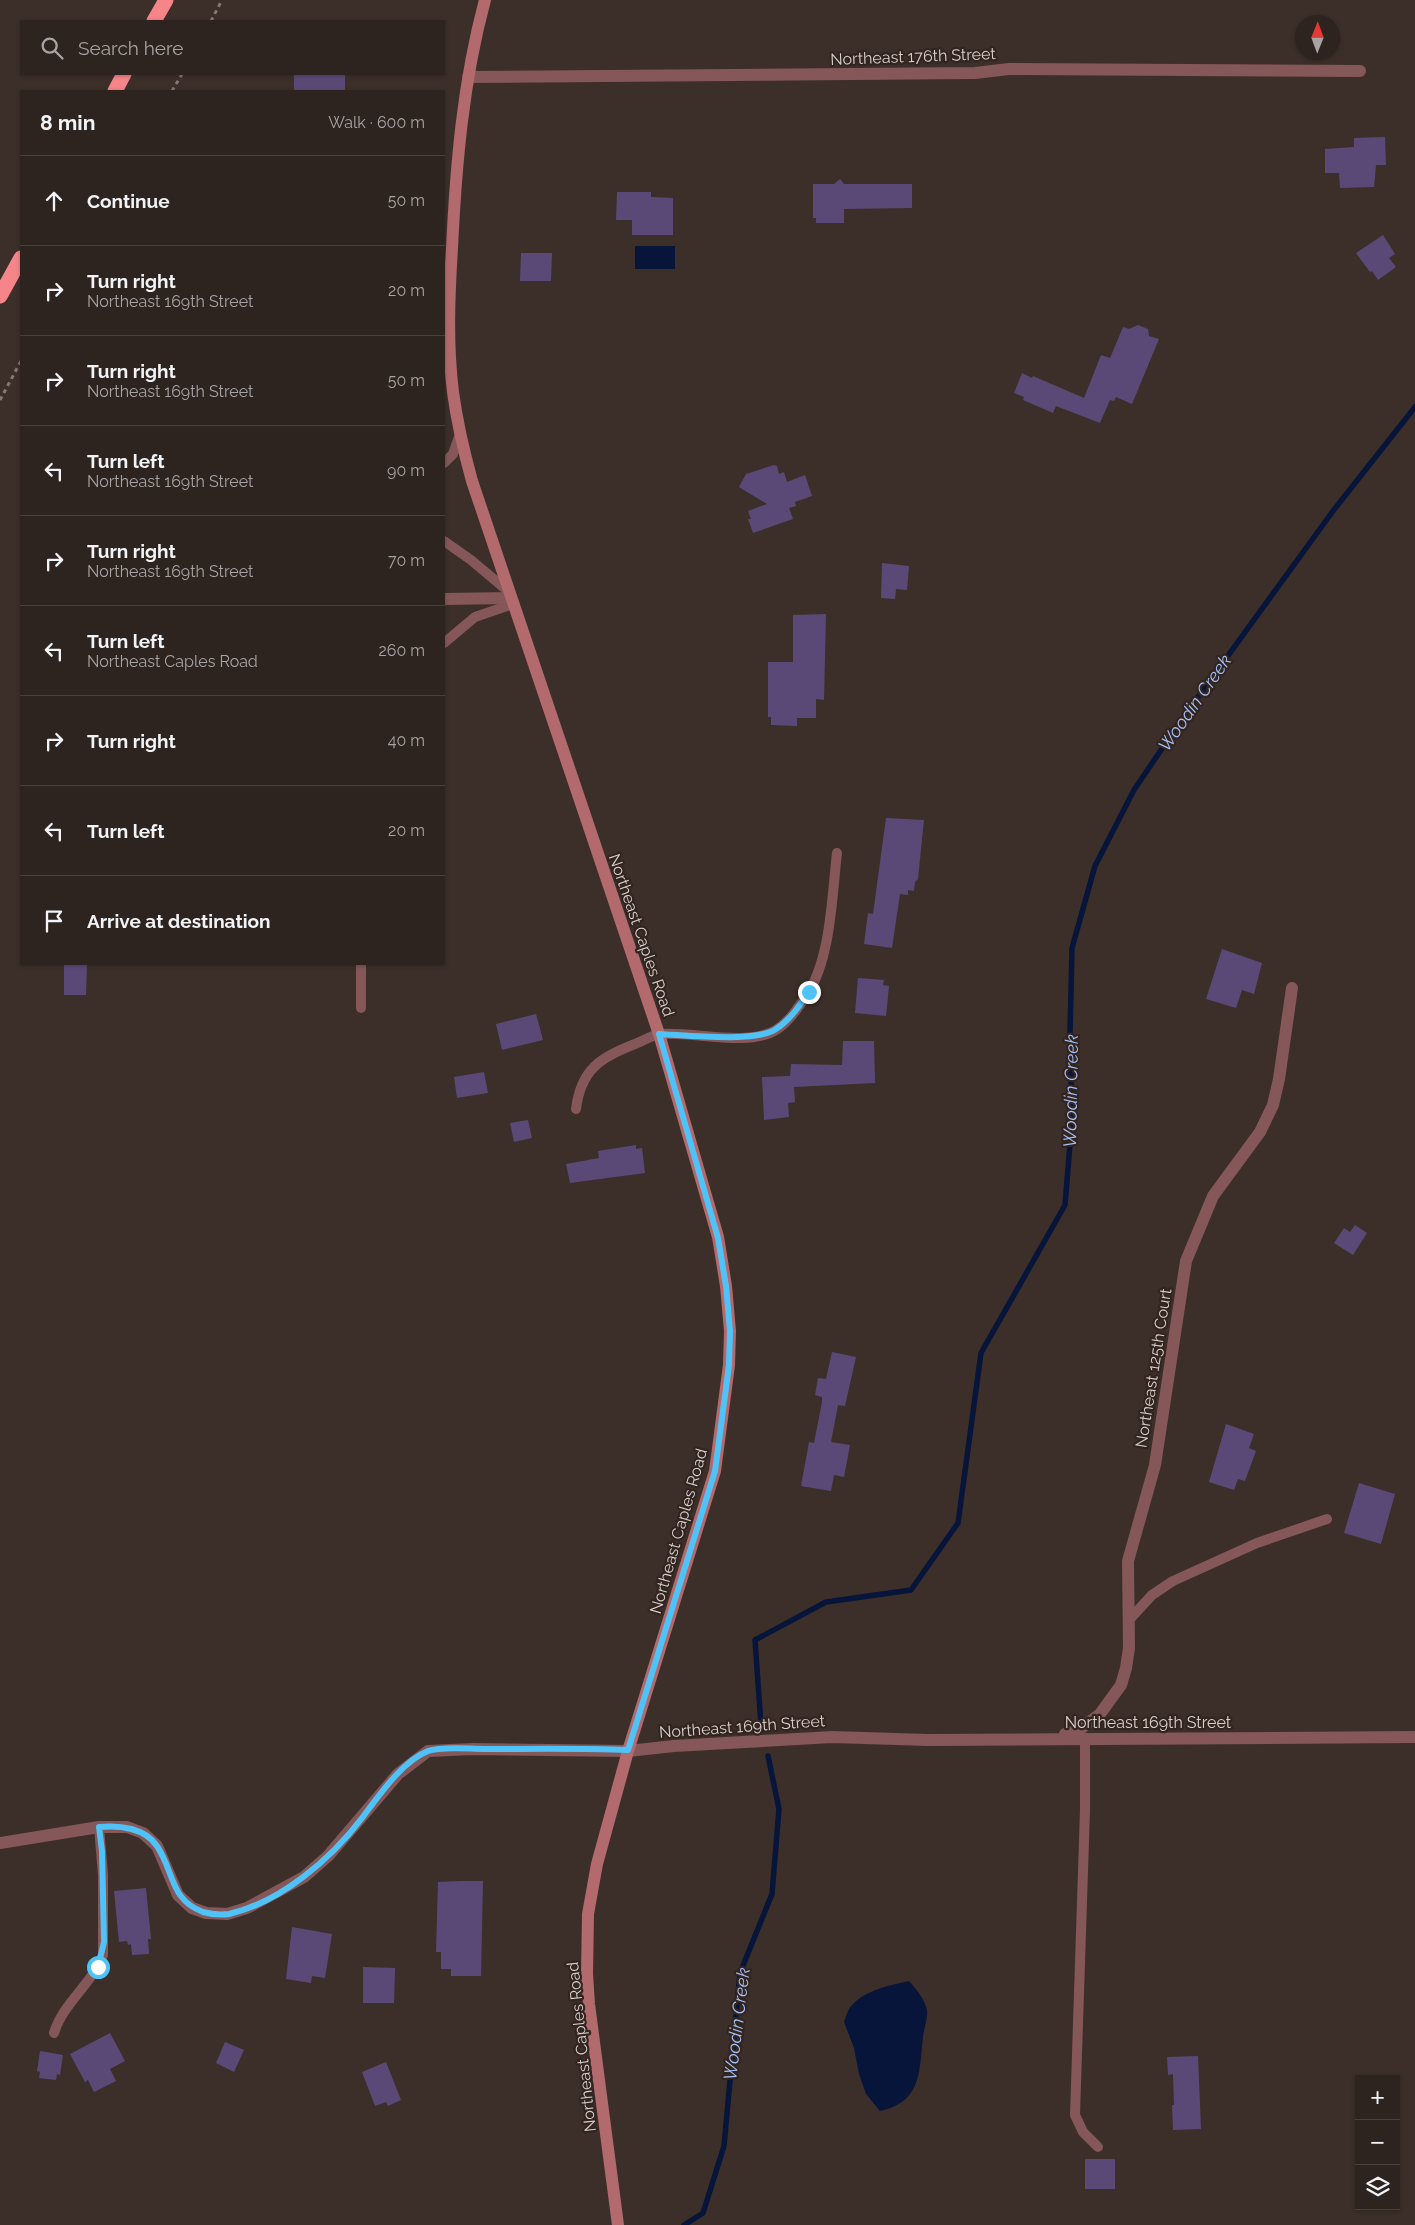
<!DOCTYPE html>
<meta charset="utf-8">
<style>
:root{--surface:#2d231f;--page:#352b28;--text:#f1f3f6;--muted:#a7a4a4;--line:#48403d}
body{margin:0;font-family:Raleway,sans-serif;background:var(--page);color:var(--text)}
.controls{position:absolute;right:15px;bottom:15px;display:grid;overflow:hidden;border-radius:0px;box-shadow:0 1px 4px #0004}
.controls button{width:45px;height:45px;display:grid;place-items:center;padding:0;border:0;border-bottom:1px solid var(--line);background:var(--surface);color:var(--text);font:25px sans-serif}
.compass{position:absolute;left:1295px;top:15px;width:45px;height:45px;border-radius:50%;background:var(--surface);box-shadow:0 1px 4px #0004;rotate:1deg}
.stop{position:absolute;width:15px;height:15px;margin:-11px;border:4px solid #4fc3f7;border-radius:50%;background:#fff}
.stop.end{background:#4fc3f7;border-color:#fff;box-shadow:0 1px 5px #0008}
.list{margin:0;padding:0;list-style:none}
h2{display:flex;justify-content:space-between;align-items:center;height:65px;margin:0;padding:0 20px;font-size:21px}
h2 small{font-size:16px;font-weight:400;color:var(--muted)}
.list li{display:grid;grid-template-columns:32px 1fr auto;gap:15px;align-items:center;box-sizing:border-box;height:90px;padding:0 20px;border-top:1px solid var(--line)}
.list b{display:block;font-size:19px;white-space:nowrap}
.list p{margin:0;font-size:16px;white-space:nowrap;color:var(--muted)}
.list em{font-size:16px;font-style:normal;color:var(--muted)}
.icon{flex:none;width:28px;height:28px;fill:none;stroke:currentColor;stroke-width:2;stroke-linecap:round;stroke-linejoin:round}
.map{position:relative;flex:none;width:1415px;height:2225px;overflow:hidden}
.search{position:absolute;background:var(--surface);box-shadow:0 1px 4px #0004;left:20px;top:20px;width:425px;height:55px;display:flex;align-items:center;gap:12px;box-sizing:border-box;padding:0 18px;border-radius:0px;color:var(--muted);font-size:19px}
.panel{position:absolute;background:var(--surface);box-shadow:0 1px 4px #0004;left:20px;top:90px;width:425px;height:875px;border-radius:0px}
.map>svg:first-child{display:block}
.water{fill:#07153b}
.lines{fill:none;stroke-linecap:round;stroke-linejoin:round}
.stream{stroke:#07153b;stroke-width:5.5}
.building{fill:#5a4977}
.path{stroke:#847874;stroke-width:3;stroke-dasharray:4 4;stroke-linecap:butt}
.lane{stroke:#855758;stroke-width:10}
.street{stroke:#855758;stroke-width:12}
.secondary{stroke:#b36a6c;stroke-width:12}
.highway{stroke:#f58589;stroke-width:15}
.route{stroke:#4fc3f7;stroke-width:6}
.labels{text-anchor:middle;stroke-width:4.5;stroke-linejoin:round;paint-order:stroke}
.street-label{font-size:16px;fill:#d9d0cd;stroke:#322520}
.water-label{font-size:18px;font-style:italic;fill:#a6c1f9;stroke:#322520}
</style>
<div class="map">
<svg width="1415" height="2225" viewBox="0 0 1415 2225">
<rect width="100%" height="100%" fill="#3c2f29"/>
<path class="water" d="M 635,246 L 675,246 L 675,269 L 635,269 Z
M 909,1981 C 917,1990 924,1998 927,2010 C 928,2018 924,2028 923,2037 C 919,2072 922,2102 880,2111 L 866,2094 L 859,2074 L 854,2048 L 844,2022 C 846,2017 848,2008 853,2004 C 866,1990 891,1985 909,1981 Z"/>
<g class="lines">
<path class="stream" d="M 761,1725 L 755,1640 L 826,1602 L 911,1590 L 958,1523 L 981,1353 L 1065,1205 L 1072,1120 L 1070,1034 L 1072,948 L 1095,866 L 1134,790 L 1182,719 L 1333,511 L 1415,407
M 684,2225 L 703,2213 L 724,2146 L 740,1973 L 772,1894 L 779,1809 L 768,1756"/>
</g>
<path class="building" d="M 294,74 L 345,74 L 345,91 L 294,91 Z
M 1385,137 L 1386,165 L 1376,165 L 1374,187 L 1340,188 L 1339,173 L 1325,173 L 1325,149 L 1354,147 L 1354,138 Z
M 840,179 L 844,184 L 912,184 L 912,208 L 844,209 L 844,223 L 816,223 L 816,218 L 813,218 L 813,184 L 834,184 Z
M 617,192 L 651,192 L 651,197 L 673,198 L 673,235 L 632,235 L 632,220 L 616,220 Z
M 1383,235 L 1395,254 L 1389,258 L 1396,267 L 1378,280 L 1372,271 L 1370,272 L 1356,253 Z
M 521,253 L 552,253 L 551,281 L 520,281 Z
M 1138,325 L 1148,329 L 1149,336 L 1159,339 L 1132,404 L 1116,397 L 1114,401 L 1110,400 L 1100,423 L 1056,406 L 1053,413 L 1023,400 L 1024,397 L 1014,393 L 1022,373 L 1032,378 L 1033,376 L 1084,398 L 1101,355 L 1110,358 L 1123,327 L 1129,329 Z
M 774,465 L 777,466 L 779,474 L 784,472 L 787,482 L 805,475 L 812,496 L 795,502 L 796,506 L 789,508 L 793,519 L 753,533 L 748,519 L 751,519 L 748,511 L 767,504 L 739,487 L 746,474 Z
M 882,563 L 909,566 L 907,590 L 896,589 L 895,599 L 881,598 Z
M 826,614 L 824,700 L 816,699 L 816,718 L 797,718 L 797,726 L 771,725 L 771,717 L 768,717 L 768,662 L 793,662 L 793,615 Z
M 886,818 L 924,820 L 918,879 L 915,882 L 914,891 L 908,890 L 908,895 L 900,894 L 892,948 L 864,944 L 868,913 L 873,914 Z
M 1222,949 L 1262,963 L 1254,994 L 1242,990 L 1236,1008 L 1206,999 Z
M 64,964 L 87,964 L 86,995 L 64,995 Z
M 858,978 L 884,980 L 883,985 L 889,986 L 886,1016 L 855,1013 Z
M 536,1014 L 543,1040 L 502,1050 L 496,1024 Z
M 843,1041 L 874,1041 L 875,1083 L 794,1087 L 795,1102 L 788,1103 L 789,1117 L 764,1120 L 762,1077 L 790,1076 L 791,1064 L 842,1065 Z
M 484,1072 L 488,1093 L 457,1098 L 454,1077 Z
M 528,1120 L 532,1138 L 514,1142 L 510,1123 Z
M 636,1145 L 636,1149 L 642,1148 L 645,1173 L 570,1183 L 566,1164 L 599,1158 L 598,1151 Z
M 1355,1225 L 1367,1233 L 1353,1255 L 1334,1243 L 1344,1228 L 1350,1232 Z
M 832,1352 L 856,1357 L 845,1406 L 838,1405 L 831,1442 L 850,1445 L 844,1477 L 834,1475 L 831,1491 L 801,1486 L 809,1442 L 814,1443 L 822,1402 L 822,1397 L 815,1395 L 818,1378 L 826,1379 Z
M 1226,1424 L 1254,1434 L 1249,1448 L 1256,1451 L 1245,1481 L 1238,1479 L 1234,1490 L 1209,1482 Z
M 1359,1483 L 1395,1494 L 1381,1544 L 1344,1533 Z
M 461,1881 L 483,1881 L 481,1976 L 451,1976 L 451,1969 L 441,1969 L 441,1952 L 436,1952 L 438,1882 Z
M 146,1888 L 151,1939 L 148,1939 L 149,1954 L 132,1955 L 131,1944 L 128,1945 L 127,1941 L 119,1942 L 114,1891 Z
M 292,1927 L 332,1934 L 325,1978 L 312,1976 L 311,1983 L 286,1979 Z
M 363,1967 L 395,1968 L 394,2003 L 363,2003 Z
M 110,2033 L 125,2061 L 110,2069 L 116,2081 L 94,2092 L 88,2080 L 85,2082 L 70,2054 Z
M 225,2042 L 244,2050 L 234,2072 L 216,2063 Z
M 40,2051 L 63,2055 L 60,2075 L 57,2074 L 56,2080 L 39,2078 L 40,2072 L 37,2071 Z
M 1198,2056 L 1201,2129 L 1173,2130 L 1172,2105 L 1174,2105 L 1173,2074 L 1168,2075 L 1167,2057 Z
M 386,2062 L 401,2100 L 388,2106 L 386,2102 L 375,2106 L 362,2072 Z
M 1085,2159 L 1115,2159 L 1115,2189 L 1085,2189 Z"/>
<g class="lines">
<path class="path" d="M 211,21 L 222,0
M 172,91 L 182,74
M 0,400 L 21,361"/>
<path class="lane" d="M 444,463 L 453,454 L 460,434
M 444,541 L 471,560 L 509,592
M 444,643 L 475,617 L 513,604
M 361,1008 L 361,964
M 576,1109 C 581,1069 601,1057 635,1044 C 643,1041 652,1035 660,1034 C 692,1031 748,1047 776,1030 C 789,1022 800,1005 808,993 C 831,957 832,895 837,853
M 1129,1620 L 1152,1595 L 1173,1581 L 1257,1543 L 1327,1519
M 1085,1738 L 1085,1810 L 1075,2115 L 1083,2132 L 1098,2147
M 54,2033 C 63,2003 92,1984 103,1955 L 103,1875 L 99,1827"/>
<path class="street" d="M 468,77 L 975,73 L 1009,69 L 1360,71
M 444,599 L 511,598
M 1065,1734 L 1079,1730 L 1100,1714 L 1121,1685 L 1126,1668 L 1129,1648 L 1128,1561 L 1155,1465 L 1186,1261 L 1213,1196 L 1260,1132 L 1273,1105 L 1279,1079 L 1292,988
M 0,1843 L 99,1827 L 127,1827 L 143,1833 L 157,1846 L 178,1895 L 192,1908 L 206,1913 L 227,1914 L 247,1908 L 304,1877 L 328,1856 L 398,1774 L 428,1751 L 473,1749 L 628,1751 L 674,1746 L 832,1737 L 928,1740 L 1415,1737"/>
<path class="secondary" d="M 485,0 C 463,81 456,165 452,248 C 449,296 447,344 453,392 C 457,422 464,452 472,481 L 659,1034 L 718,1237 L 726,1286 L 730,1331 L 729,1365 L 715,1471 L 628,1751 L 597,1864 L 588,1914 L 587,1974 L 589,2004 L 618,2225"/>
<path class="highway" d="M 154,21 L 166,0
M 115,91 L 124,74
M 0,296 L 21,258"/>
</g>
<g class="lines">
<path class="route" d="M 98,1967 L 104,1942 L 102,1851 L 99,1827 C 120,1825 145,1828 157,1846 C 174,1871 170,1900 203,1912 C 210,1914 221,1915 229,1914 C 281,1902 331,1859 362,1818 C 378,1797 402,1761 428,1751 C 442,1746 469,1749 484,1749 C 532,1749 580,1748 628,1750 L 715,1471 L 729,1365 L 730,1331 L 726,1286 L 718,1238 L 659,1034 C 685,1035 756,1043 776,1029 C 790,1020 800,1005 809,992"/>
</g>
<g class="labels">
<g class="street-label">
<text transform="translate(913 56) rotate(-2)" y="6">Northeast 176th Street</text>
<text transform="translate(642 935) rotate(71)" y="6">Northeast Caples Road</text>
<text transform="translate(1153 1368) rotate(-81)" y="6">Northeast 125th Court</text>
<text transform="translate(678 1531) rotate(-74)" y="6">Northeast Caples Road</text>
<text x="1148" y="1728">Northeast 169th Street</text>
<text transform="translate(742 1726) rotate(-4)" y="6">Northeast 169th Street</text>
<text transform="translate(581 2047) rotate(-96)" y="6">Northeast Caples Road</text>
</g>
<g class="water-label">
<text transform="translate(1195 703) rotate(-55)" y="6">Woodin Creek</text>
<text transform="translate(1071 1091) rotate(-89)" y="6">Woodin Creek</text>
<text transform="translate(737 2024) rotate(-83)" y="6">Woodin Creek</text>
</g>
</g>
</svg>
<div class="controls">
<button>+</button>
<button>−</button>
<button><svg class="icon" aria-label="layers" viewBox="0 0 24 24"><path d="M12 4l9 5-9 5-9-5zM3 14l9 5 9-5"/></svg></button>
</div>
<svg class="compass" viewBox="-18 -18 36 36"><path d="M0-13l5 13h-10z" fill="#e53935"/><path d="M0 13l5-13h-10z" fill="#a7a4a4"/></svg>
<div class="stop" style="left:98px;top:1967px"></div>
<div class="stop end" style="left:809px;top:992px"></div>
<div class="search"><svg class="icon" aria-label="search" viewBox="0 0 24 24"><circle cx="10" cy="10" r="6"/><path d="M15 15l6 6"/></svg>Search here</div>
<section class="panel">
<h2>8 min<small>Walk · 600 m</small></h2>
<ul class="list">
<li><svg class="icon" aria-label="ahead" viewBox="0 0 24 24"><path d="M12 20V5M6 11l6-6 6 6"/></svg><div><b>Continue</b></div><em>50 m</em></li>
<li><svg class="icon" aria-label="right" viewBox="0 0 24 24"><path d="M7 20v-9h11M14 6l5 5-5 5"/></svg><div><b>Turn right</b><p>Northeast 169th Street</p></div><em>20 m</em></li>
<li><svg class="icon" aria-label="right" viewBox="0 0 24 24"><path d="M7 20v-9h11M14 6l5 5-5 5"/></svg><div><b>Turn right</b><p>Northeast 169th Street</p></div><em>50 m</em></li>
<li><svg class="icon" aria-label="left" viewBox="0 0 24 24"><path d="M17 20v-9H6M10 6l-5 5 5 5"/></svg><div><b>Turn left</b><p>Northeast 169th Street</p></div><em>90 m</em></li>
<li><svg class="icon" aria-label="right" viewBox="0 0 24 24"><path d="M7 20v-9h11M14 6l5 5-5 5"/></svg><div><b>Turn right</b><p>Northeast 169th Street</p></div><em>70 m</em></li>
<li><svg class="icon" aria-label="left" viewBox="0 0 24 24"><path d="M17 20v-9H6M10 6l-5 5 5 5"/></svg><div><b>Turn left</b><p>Northeast Caples Road</p></div><em>260 m</em></li>
<li><svg class="icon" aria-label="right" viewBox="0 0 24 24"><path d="M7 20v-9h11M14 6l5 5-5 5"/></svg><div><b>Turn right</b></div><em>40 m</em></li>
<li><svg class="icon" aria-label="left" viewBox="0 0 24 24"><path d="M17 20v-9H6M10 6l-5 5 5 5"/></svg><div><b>Turn left</b></div><em>20 m</em></li>
<li><svg class="icon" aria-label="arrive" viewBox="0 0 24 24"><path d="M6 21V4h12l-3 4 3 4H6"/></svg><div><b>Arrive at destination</b></div></li>
</ul>
</section>
</div>
